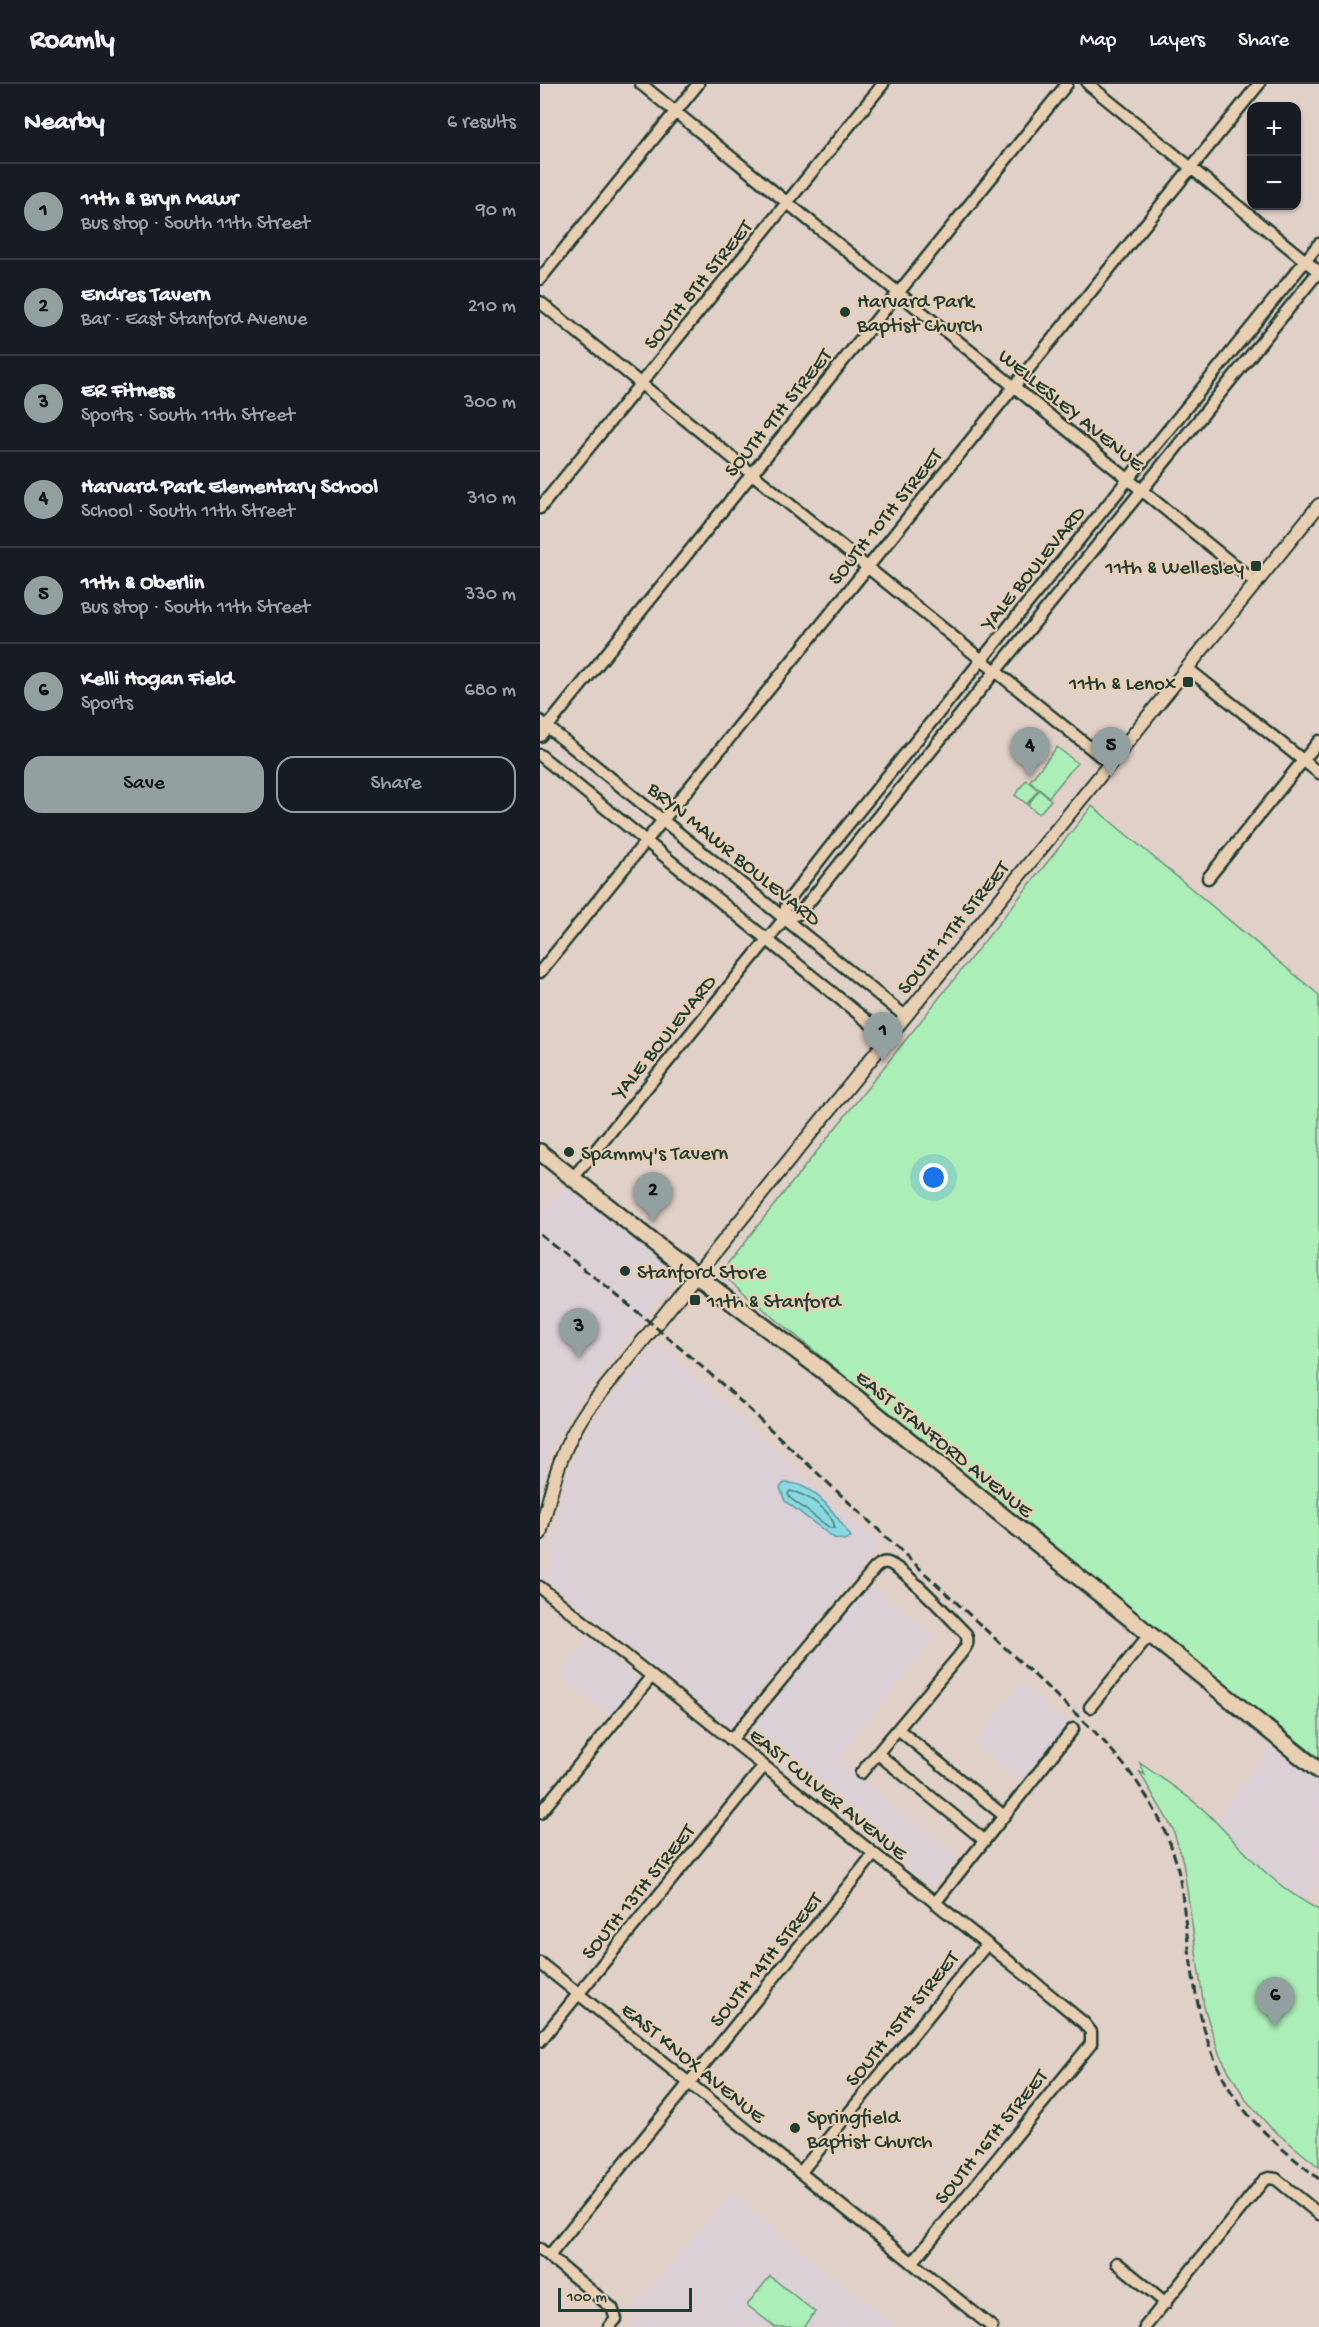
<!DOCTYPE html>
<meta charset="utf-8">
<style>
:root{--surface:#171b24;--page:#242831;--text:#f1f3f6;--muted:#9ea1a6;--line:#363941;--accent:#92a19f}
body{margin:0;font-family:"Gochi Hand",sans-serif;background:var(--page);color:var(--text)}
.controls{position:absolute;right:18px;top:18px;display:grid;overflow:hidden;border-radius:12px;box-shadow:0 2px 4px #0004}
.controls button{width:54px;height:54px;display:grid;place-items:center;padding:0;border:0;border-bottom:2px solid var(--line);background:var(--surface);color:var(--text);font:30px sans-serif}
.scale{position:absolute;left:18px;bottom:15px;width:134px;box-sizing:border-box;padding-left:6px;border:3px solid #1f3d34;border-top:0;font-size:16px;line-height:21px;white-space:nowrap;color:#1f3d34;-webkit-text-stroke:4px #e9cfb1;paint-order:stroke}
.you{position:absolute;left:394px;top:1094px;width:21px;height:21px;margin:-15px;border:4px solid #fff;border-radius:50%;background:#1a73e8;box-shadow:0 0 0 9px #1a73e833}
.badge{display:grid;place-items:center;width:39px;height:39px;border-radius:50%;background:var(--accent);color:#111;font-size:20px;font-weight:700}
.pin{position:absolute;translate:-50% -50px;filter:drop-shadow(0 2px 3px #0008)}
.pin::after{content:'';position:absolute;top:32px;width:21px;height:18px;background:inherit;clip-path:polygon(0 0,100% 0,50% 100%)}
.list{margin:0;padding:0;list-style:none}
h2{display:flex;justify-content:space-between;align-items:center;height:78px;margin:0;padding:0 24px;font-size:26px}
h2 small{font-size:20px;font-weight:400;color:var(--muted)}
.list li{display:grid;grid-template-columns:39px 1fr auto;gap:18px;align-items:center;box-sizing:border-box;height:96px;padding:0 24px;border-top:2px solid var(--line)}
.list b{display:block;font-size:22px;white-space:nowrap}
.list p{margin:0;font-size:20px;white-space:nowrap;color:var(--muted)}
.list em{font-size:20px;font-style:normal;color:var(--muted)}
.actions{display:flex;gap:12px;padding:18px 24px}
.actions a{flex:1;padding:14px 0;border:2px solid var(--accent);border-radius:18px;text-align:center;font-size:21px;color:var(--accent)}
.actions .main{background:var(--accent);color:#111}
.map{position:relative;flex:none;width:779px;height:2243px;overflow:hidden}
header{display:flex;align-items:center;gap:36px;box-sizing:border-box;height:84px;padding:0 30px;background:var(--surface);border-bottom:2px solid var(--line)}
header strong{font-size:28px}
nav{display:flex;gap:33px;margin-inline-start:auto;font-size:21px}
main{display:flex}
aside{flex:1;background:var(--surface)}
.map>svg:first-child{display:block}
.built{fill:#dbd0d6}
.green{fill:#aceeb8;stroke:#669676;stroke-width:1.5}
.water{fill:#88d9e1;stroke:#5e9b9c;stroke-width:1.5}
.lines{fill:none;stroke-linecap:round;stroke-linejoin:round}
.shore{stroke:#497b79;stroke-width:1.5}
.minor-casing{stroke:#1f3d34;stroke-width:15}
.tertiary-casing{stroke:#1f3d34;stroke-width:16}
.secondary-casing{stroke:#1f3d34;stroke-width:20}
.minor{stroke:#e9cfb1;stroke-width:10}
.tertiary{stroke:#e9cfb1;stroke-width:12}
.secondary{stroke:#e9cfb1;stroke-width:15}
.rail{stroke:#1f3d34;stroke-width:3;stroke-dasharray:9 4.5;stroke-linecap:butt}
.poi-dot{fill:#1f3d34;stroke:#e9cfb1;stroke-width:2}
.labels{text-anchor:middle;stroke-width:4.5;stroke-linejoin:round;paint-order:stroke}
.street-label{font-size:21px;fill:#1f3d34;stroke:#e9cfb1}
.poi-label{font-size:21px;fill:#1f3d34;stroke:#e9cfb1;text-anchor:start}
</style>
<header>
<strong>Roamly</strong>
<nav><a>Map</a><a>Layers</a><a>Share</a></nav>
</header>
<main>
<aside>
<h2>Nearby<small>6 results</small></h2>
<ul class="list">
<li><span class="badge">1</span><div><b>11th &amp; Bryn Mawr</b><p>Bus stop · South 11th Street</p></div><em>90 m</em></li>
<li><span class="badge">2</span><div><b>Endres Tavern</b><p>Bar · East Stanford Avenue</p></div><em>210 m</em></li>
<li><span class="badge">3</span><div><b>ER Fitness</b><p>Sports · South 11th Street</p></div><em>300 m</em></li>
<li><span class="badge">4</span><div><b>Harvard Park Elementary School</b><p>School · South 11th Street</p></div><em>310 m</em></li>
<li><span class="badge">5</span><div><b>11th &amp; Oberlin</b><p>Bus stop · South 11th Street</p></div><em>330 m</em></li>
<li><span class="badge">6</span><div><b>Kelli Hogan Field</b><p>Sports</p></div><em>680 m</em></li>
</ul>
<div class="actions"><a class="main">Save</a><a>Share</a></div>
</aside>
<div class="map">
<svg width="779" height="2243" viewBox="0 0 779 2243">
<rect width="100%" height="100%" fill="#e1d0c7"/>
<filter id="ink" filterUnits="userSpaceOnUse"><feTurbulence type="fractalNoise" baseFrequency=".0167" numOctaves="2"/><feDisplacementMap in="SourceGraphic" scale="12" xChannelSelector="R" yChannelSelector="G"/><feConvolveMatrix kernelMatrix="1 2 1 2 8 2 1 2 1" color-interpolation-filters="sRGB"/></filter>
<g filter="url(#ink)">
<path class="built" d="M 24,1102 L 129,1184 L 132,1194 L 129,1202 L 78,1264 L 36,1320 L 14,1357 L 0,1407 L 0,1131 Z
M 119,1259 L 339,1461 L 189,1644 L 7,1496 L 25,1394 L 47,1347 L 63,1325 Z
M 329,1499 L 395,1553 L 298,1676 L 417,1772 L 392,1802 L 208,1655 L 208,1650 Z
M 49,1554 L 97,1593 L 98,1599 L 70,1633 L 19,1591 Z
M 482,1598 L 529,1639 L 480,1697 L 434,1660 Z
M 731,1662 L 779,1700 L 779,1799 L 750,1833 L 659,1758 Z
M 191,2109 L 314,2210 L 357,2243 L 90,2243 L 98,2233 L 91,2227 Z"/>
<path class="green" d="M 517,663 L 537,679 L 509,713 L 490,697 Z
M 486,696 L 498,706 L 487,720 L 475,711 Z
M 499,706 L 511,716 L 499,730 L 488,721 Z
M 552,722 L 779,911 L 779,1674 L 502,1455 L 180,1189 Z
M 600,1679 C 622,1695 647,1710 667,1729 C 705,1767 731,1801 779,1826 L 779,2083 L 731,2044 L 706,2016 L 680,1972 L 664,1923 L 643,1778 L 633,1745 L 599,1687 L 605,1691 Z
M 230,2192 L 275,2228 L 263,2243 L 235,2243 L 207,2221 Z"/>
<path class="water" d="M 244,1399 C 274,1397 296,1431 311,1453 L 304,1456 L 294,1454 L 245,1417 L 240,1404 Z"/>
<g class="lines">
<path class="shore" d="M 250,1407 C 266,1410 292,1426 295,1444 L 290,1444 L 250,1414 L 248,1410 Z"/>
<defs>
<path id="minor" d="M 101,0 L 716,499
M 548,0 L 779,188
M 0,195 L 158,0
M 0,218 L 569,679
M 0,424 L 343,0
M 647,584 L 779,689
M 0,637 L 365,932
M 0,652 L 527,0
M 0,671 L 337,945 L 347,955
M 668,794 L 779,657
M 244,835 L 260,829 L 779,187
M 0,888 L 719,0
M 33,1094 L 244,835 L 247,818 L 289,764 L 779,160
M 0,1503 L 487,1892 L 544,1939 L 551,1948 L 551,1960 L 372,2179
M 550,1623 L 609,1551
M 359,1646 L 463,1731
M 191,1656 L 335,1484 C 339,1481 343,1477 348,1479 C 363,1483 412,1536 426,1550 C 430,1560 425,1564 419,1572 L 321,1689
M 338,1670 L 444,1756
M 0,1729 L 111,1593
M 395,1819 L 533,1645
M 0,1879 L 452,2243
M 0,1957 L 224,1682
M 260,2089 L 447,1860
M 0,2165 L 72,2224 L 76,2235 L 69,2243
M 9,2172 L 334,1770
M 577,2179 L 626,2219
M 605,2243 L 724,2096 L 729,2094 L 736,2095 L 779,2130"/>
<path id="tertiary" d="M 0,1450 C 12,1404 19,1366 47,1326 L 779,421"/>
<path id="secondary" d="M 0,1068 L 128,1170 L 282,1286 L 779,1687"/>
</defs>
<use href="#minor" class="minor-casing"/>
<use href="#tertiary" class="tertiary-casing"/>
<use href="#secondary" class="secondary-casing"/>
<use href="#minor" class="minor"/>
<use href="#tertiary" class="tertiary"/>
<use href="#secondary" class="secondary"/>
<path class="rail" d="M 0,1150 L 105,1234 L 183,1301 L 551,1644 C 589,1683 622,1726 637,1781 C 641,1798 643,1817 645,1835 C 653,1895 659,1957 692,2009 C 715,2044 747,2069 779,2095"/>
</g>
</g>
<g class="poi-dot">
<circle cx="305" cy="228" r="6"/>
<rect x="710" y="476" width="12" height="12" rx="3"/>
<rect x="642" y="592" width="12" height="12" rx="3"/>
<circle cx="29" cy="1068" r="6"/>
<circle cx="85" cy="1187" r="6"/>
<rect x="149" y="1210" width="12" height="12" rx="3"/>
<circle cx="255" cy="2044" r="6"/>
</g>
<g class="labels">
<g class="street-label">
<text transform="translate(157 200) rotate(-51)" y="7">SOUTH 8TH STREET</text>
<text transform="translate(532 325) rotate(39)" y="7">WELLESLEY AVENUE</text>
<text transform="translate(237 328) rotate(-51)" y="7">SOUTH 9TH STREET</text>
<text transform="translate(344 432) rotate(-51)" y="7">SOUTH 10TH STREET</text>
<text transform="translate(492 483) rotate(-51)" y="7">YALE BOULEVARD</text>
<text transform="translate(195 769) rotate(39)" y="7">BRYN MAWR BOULEVARD</text>
<text transform="translate(412 843) rotate(-51)" y="7">SOUTH 11TH STREET</text>
<text transform="translate(123 952) rotate(-51)" y="7">YALE BOULEVARD</text>
<text transform="translate(405 1359) rotate(39)" y="7">EAST STANFORD AVENUE</text>
<text transform="translate(289 1709) rotate(39)" y="7">EAST CULVER AVENUE</text>
<text transform="translate(97 1807) rotate(-51)" y="7">SOUTH 13TH STREET</text>
<text transform="translate(225 1875) rotate(-51)" y="7">SOUTH 14TH STREET</text>
<text transform="translate(361 1934) rotate(-51)" y="7">SOUTH 15TH STREET</text>
<text transform="translate(154 1978) rotate(39)" y="7">EAST KNOX AVENUE</text>
<text transform="translate(450 2052) rotate(-51)" y="7">SOUTH 16TH STREET</text>
</g>
<g class="poi-label">
<text x="317" y="223">Harvard Park<tspan x="317" dy="24">Baptist Church</tspan></text>
<text x="704" y="489" text-anchor="end">11th &amp; Wellesley</text>
<text x="636" y="605" text-anchor="end">11th &amp; Lenox</text>
<text x="41" y="1075">Spammy's Tavern</text>
<text x="97" y="1194">Stanford Store</text>
<text x="167" y="1223">11th &amp; Stanford</text>
<text x="267" y="2039">Springfield<tspan x="267" dy="24">Baptist Church</tspan></text>
</g>
</g>
</svg>
<div class="controls">
<button>+</button>
<button>−</button>
</div>
<div class="scale">100 m</div>
<div class="you"></div>
<div class="pin badge" style="left:343px;top:978px">1</div>
<div class="pin badge" style="left:113px;top:1138px">2</div>
<div class="pin badge" style="left:39px;top:1274px">3</div>
<div class="pin badge" style="left:490px;top:693px">4</div>
<div class="pin badge" style="left:571px;top:693px">5</div>
<div class="pin badge" style="left:735px;top:1943px">6</div>
</div>
</main>
